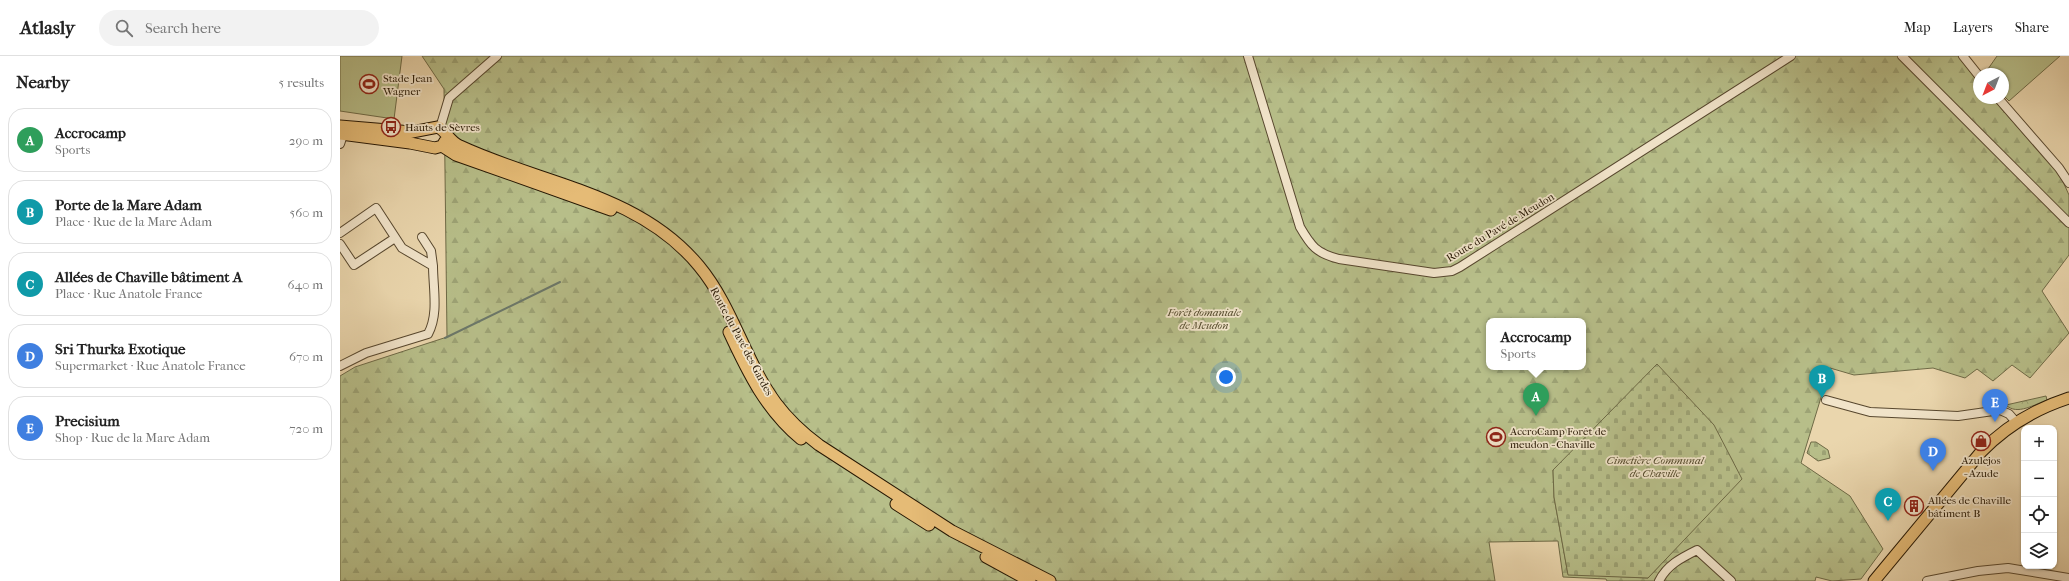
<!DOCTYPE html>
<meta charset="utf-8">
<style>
:root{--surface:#fff;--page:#f2f2f2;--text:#222;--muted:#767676;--line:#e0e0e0;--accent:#8f2418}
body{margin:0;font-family:"IM FELL French Canon",serif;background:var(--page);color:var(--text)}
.controls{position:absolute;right:12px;bottom:12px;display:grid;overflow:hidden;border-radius:8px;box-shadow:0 1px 3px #0004}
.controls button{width:36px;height:36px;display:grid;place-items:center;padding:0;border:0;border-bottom:1px solid var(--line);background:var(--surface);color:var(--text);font:20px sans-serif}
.compass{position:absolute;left:1633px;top:12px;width:36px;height:36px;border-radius:50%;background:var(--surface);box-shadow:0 1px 3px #0004;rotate:222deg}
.you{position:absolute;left:886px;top:321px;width:14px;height:14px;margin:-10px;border:3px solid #fff;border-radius:50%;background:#1a73e8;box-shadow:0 0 0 6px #1a73e833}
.badge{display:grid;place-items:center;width:26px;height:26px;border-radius:50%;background:var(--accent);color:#fff;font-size:13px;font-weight:700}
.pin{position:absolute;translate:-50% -33px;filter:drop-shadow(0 1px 2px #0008)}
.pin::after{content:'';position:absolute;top:21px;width:14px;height:12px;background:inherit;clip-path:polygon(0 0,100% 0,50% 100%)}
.popup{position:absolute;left:1146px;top:262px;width:100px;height:52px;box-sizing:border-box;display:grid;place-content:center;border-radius:8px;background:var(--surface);filter:drop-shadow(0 1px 3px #0005);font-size:13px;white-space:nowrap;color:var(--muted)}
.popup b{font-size:15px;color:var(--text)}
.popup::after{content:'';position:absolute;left:50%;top:100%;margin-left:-8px;border:8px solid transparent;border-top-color:var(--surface)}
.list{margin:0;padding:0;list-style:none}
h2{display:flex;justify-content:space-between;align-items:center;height:52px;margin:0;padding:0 16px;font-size:17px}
h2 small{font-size:13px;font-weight:400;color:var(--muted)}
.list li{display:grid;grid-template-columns:26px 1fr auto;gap:12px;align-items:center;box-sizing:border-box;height:64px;margin:0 8px 8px;padding:0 8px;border:1px solid var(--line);border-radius:16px}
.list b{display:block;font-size:15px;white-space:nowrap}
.list p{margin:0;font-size:13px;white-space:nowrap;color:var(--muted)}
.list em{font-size:13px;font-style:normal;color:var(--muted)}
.icon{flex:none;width:22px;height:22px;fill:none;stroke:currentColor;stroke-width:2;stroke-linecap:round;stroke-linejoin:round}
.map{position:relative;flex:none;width:1729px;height:525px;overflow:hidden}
header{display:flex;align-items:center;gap:24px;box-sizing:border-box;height:56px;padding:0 20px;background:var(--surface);border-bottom:1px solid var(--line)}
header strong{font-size:19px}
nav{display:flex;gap:22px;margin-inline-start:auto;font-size:14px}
.search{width:280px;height:36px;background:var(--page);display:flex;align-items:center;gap:10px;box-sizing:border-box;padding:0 14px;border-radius:22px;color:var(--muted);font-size:15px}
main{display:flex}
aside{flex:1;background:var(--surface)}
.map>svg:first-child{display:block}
.green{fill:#b7be89;stroke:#6e6a46}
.forest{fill:url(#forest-firs);stroke:#6e6a46;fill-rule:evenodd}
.cemetery{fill:url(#cemetery-stones);stroke:#6e6a46}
.park{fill:url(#park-crowns);stroke:#6e6a46}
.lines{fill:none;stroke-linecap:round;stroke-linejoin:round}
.stream{stroke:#6b786b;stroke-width:2}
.minor-casing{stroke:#57472e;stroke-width:10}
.major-casing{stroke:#261703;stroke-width:13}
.minor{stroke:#f1e4ca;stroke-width:8}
.major{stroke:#e5bb76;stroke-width:11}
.labels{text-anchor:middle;stroke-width:3.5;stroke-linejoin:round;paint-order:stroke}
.poi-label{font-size:11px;fill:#261703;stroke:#f1e4ca;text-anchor:start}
.street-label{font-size:11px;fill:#261703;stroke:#f1e4ca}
.park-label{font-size:11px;font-style:italic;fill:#52492b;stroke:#f1e4ca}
</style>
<header>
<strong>Atlasly</strong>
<div class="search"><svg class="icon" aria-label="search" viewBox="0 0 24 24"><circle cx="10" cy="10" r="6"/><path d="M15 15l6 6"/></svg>Search here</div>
<nav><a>Map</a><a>Layers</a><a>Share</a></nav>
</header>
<main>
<aside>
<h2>Nearby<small>5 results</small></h2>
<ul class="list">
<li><span class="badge" style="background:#2e9e5b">A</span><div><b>Accrocamp</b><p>Sports</p></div><em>290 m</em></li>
<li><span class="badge" style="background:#0f9aa8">B</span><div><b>Porte de la Mare Adam</b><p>Place · Rue de la Mare Adam</p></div><em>560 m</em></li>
<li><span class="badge" style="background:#0f9aa8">C</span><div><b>Allées de Chaville bâtiment A</b><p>Place · Rue Anatole France</p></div><em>640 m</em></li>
<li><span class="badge" style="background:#3f7fe0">D</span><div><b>Sri Thurka Exotique</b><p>Supermarket · Rue Anatole France</p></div><em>670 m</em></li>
<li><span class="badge" style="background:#3f7fe0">E</span><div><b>Precisium</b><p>Shop · Rue de la Mare Adam</p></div><em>720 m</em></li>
</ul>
</aside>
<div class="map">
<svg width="1729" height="525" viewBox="0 0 1729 525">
<defs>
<pattern id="forest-firs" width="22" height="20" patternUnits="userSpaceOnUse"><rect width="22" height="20" fill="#b7be89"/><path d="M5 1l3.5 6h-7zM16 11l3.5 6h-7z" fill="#9da375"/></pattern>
<pattern id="cemetery-stones" width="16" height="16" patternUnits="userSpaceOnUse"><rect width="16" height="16" fill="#b7be89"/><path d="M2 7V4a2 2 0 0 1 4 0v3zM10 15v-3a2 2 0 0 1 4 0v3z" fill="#9da375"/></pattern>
<pattern id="park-crowns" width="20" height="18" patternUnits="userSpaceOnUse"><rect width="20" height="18" fill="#b7be89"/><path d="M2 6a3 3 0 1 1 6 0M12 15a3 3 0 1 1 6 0" fill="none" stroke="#9da375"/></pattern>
</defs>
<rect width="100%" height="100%" fill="#ead6ad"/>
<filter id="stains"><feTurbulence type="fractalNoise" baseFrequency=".005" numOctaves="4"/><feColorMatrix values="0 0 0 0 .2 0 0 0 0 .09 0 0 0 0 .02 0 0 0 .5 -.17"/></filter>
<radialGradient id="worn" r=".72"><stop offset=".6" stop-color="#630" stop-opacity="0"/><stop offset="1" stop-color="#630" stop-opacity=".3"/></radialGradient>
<path class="green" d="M 0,0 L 62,0 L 54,63 L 0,55 Z
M 1657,0 L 1720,0 L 1669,45 L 1663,39 L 1663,18 L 1643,18 L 1641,16 L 1648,13 Z"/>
<path class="forest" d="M 82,0 L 1618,0 L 1639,27 L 1639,42 L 1652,42 L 1720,119 L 1729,139 L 1729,199 L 1702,235 L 1729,277 L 1690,322 L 1672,309 L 1653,325 L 1637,313 L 1625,322 L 1593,312 L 1514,319 L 1490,312 L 1461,407 L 1510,440 L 1543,493 L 1521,523 L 1492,525 L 1476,521 L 1475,525 L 1267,525 L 1266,523 L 1223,521 L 1218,485 L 1149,486 L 1155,525 L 0,525 L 0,320 L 15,311 L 107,281 L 104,33 ZM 1149,265 L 1243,265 L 1243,311 L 1149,311 ZM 1213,414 L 1344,483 L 1308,522 L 1228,518 L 1214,441 Z"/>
<path class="cemetery" d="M 1317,308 L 1374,369 L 1402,423 L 1308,522 L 1228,519 L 1214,441 L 1213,414 Z
M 1471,386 L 1476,386 L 1488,394 L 1490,402 L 1478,405 L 1467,397 Z"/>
<path class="park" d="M 1706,340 L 1707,344 C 1695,348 1677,360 1666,349 Z"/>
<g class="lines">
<path class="stream" d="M 105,282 L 220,226"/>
<defs>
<path id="minor" d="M 908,0 L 960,171 C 971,190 976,197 999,203 L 1094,217 L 1112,215 L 1120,211 L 1451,0
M 1562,0 L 1729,167
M 1623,0 L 1639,20
M 1658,42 L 1719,112 L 1729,127
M 100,72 L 109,42 L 157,0
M 0,88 L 3,79
M 0,177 L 36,152 L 62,192 L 93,210 C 93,232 99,258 88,278 L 26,297 L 0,310
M 82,181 L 91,195 L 93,210
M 0,188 L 14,209 L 55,182
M 1486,344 L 1530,356 L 1618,360 L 1660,354 L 1669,358 L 1676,366
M 1319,525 C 1327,509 1341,502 1357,494 L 1391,525
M 1587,525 L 1638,515 L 1668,512 L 1729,522"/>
<path id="major" d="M 0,70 L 72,76 L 98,71 C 106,75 110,86 120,90 C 201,128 299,137 359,210 C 393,251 405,305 436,347 C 448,363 463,377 479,389 L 612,475 L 710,525
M 0,78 L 70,87 L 95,92 L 102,90 L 105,85
M 102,90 L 116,99 L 271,154
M 389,276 C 408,317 426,354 461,383
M 556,448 L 589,469
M 646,501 L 690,525
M 1534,525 L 1641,396 C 1666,370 1695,353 1729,342"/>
</defs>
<use href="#minor" class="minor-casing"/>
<use href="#major" class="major-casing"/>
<use href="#minor" class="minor"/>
<use href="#major" class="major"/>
</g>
<defs>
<symbol id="stadium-ring" viewBox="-11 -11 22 22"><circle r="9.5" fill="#f1e4ca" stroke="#8f2418" stroke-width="1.5"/><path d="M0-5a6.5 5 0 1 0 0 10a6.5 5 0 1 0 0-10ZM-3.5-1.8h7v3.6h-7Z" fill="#8f2418"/></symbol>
<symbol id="bus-ring" viewBox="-11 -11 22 22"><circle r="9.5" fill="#f1e4ca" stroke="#8f2418" stroke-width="1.5"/><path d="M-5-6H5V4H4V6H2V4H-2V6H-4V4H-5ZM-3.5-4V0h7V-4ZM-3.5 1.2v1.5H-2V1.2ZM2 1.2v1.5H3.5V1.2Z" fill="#8f2418"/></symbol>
<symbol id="shop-ring" viewBox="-11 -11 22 22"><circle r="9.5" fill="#f1e4ca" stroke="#8f2418" stroke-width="1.5"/><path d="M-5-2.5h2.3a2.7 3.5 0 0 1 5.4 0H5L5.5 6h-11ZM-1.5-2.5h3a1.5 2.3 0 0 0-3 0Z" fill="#8f2418"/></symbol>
<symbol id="building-ring" viewBox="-11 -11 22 22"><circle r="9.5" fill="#f1e4ca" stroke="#8f2418" stroke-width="1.5"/><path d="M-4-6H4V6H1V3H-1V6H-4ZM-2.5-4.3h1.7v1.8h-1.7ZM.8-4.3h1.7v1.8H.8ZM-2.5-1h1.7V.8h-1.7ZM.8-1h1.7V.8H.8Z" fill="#8f2418"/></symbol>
</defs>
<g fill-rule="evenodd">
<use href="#stadium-ring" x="18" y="17" width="22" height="22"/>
<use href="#bus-ring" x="40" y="60" width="22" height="22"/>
<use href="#stadium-ring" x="1145" y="370" width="22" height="22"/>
<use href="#shop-ring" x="1630" y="374" width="22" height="22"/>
<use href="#building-ring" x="1563" y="439" width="22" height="22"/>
</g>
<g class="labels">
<g class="poi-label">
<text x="43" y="26">Stade Jean<tspan x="43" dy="13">Wagner</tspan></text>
<text x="65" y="75">Hauts de Sèvres</text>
<text x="1170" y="379">AccroCamp Forêt de<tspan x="1170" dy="13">meudon - Chaville</tspan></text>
<text x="1641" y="408" text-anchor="middle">Azulejos<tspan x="1641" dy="13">- Azude</tspan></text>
<text x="1588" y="448">Allées de Chaville<tspan x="1588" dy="13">bâtiment B</tspan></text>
</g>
<g class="street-label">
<text transform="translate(1160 171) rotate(-31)" y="4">Route du Pavé de Meudon</text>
<text transform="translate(402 285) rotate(62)" y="4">Route du Pavé des Gardes</text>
</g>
<g class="park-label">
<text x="864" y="260">Forêt domaniale<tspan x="864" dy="13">de Meudon</tspan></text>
<text x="1315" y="408">Cimetière Communal<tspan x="1315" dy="13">de Chaville</tspan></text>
</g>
</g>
<rect width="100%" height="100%" filter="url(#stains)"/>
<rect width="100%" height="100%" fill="url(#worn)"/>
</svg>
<div class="controls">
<button>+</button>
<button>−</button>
<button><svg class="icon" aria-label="locate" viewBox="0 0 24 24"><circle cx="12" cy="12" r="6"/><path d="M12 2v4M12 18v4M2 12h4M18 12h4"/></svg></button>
<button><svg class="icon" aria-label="layers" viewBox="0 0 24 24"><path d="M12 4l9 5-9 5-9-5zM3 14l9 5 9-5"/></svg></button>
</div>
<svg class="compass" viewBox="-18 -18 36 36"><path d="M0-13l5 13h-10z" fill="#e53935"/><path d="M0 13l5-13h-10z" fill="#767676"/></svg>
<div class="you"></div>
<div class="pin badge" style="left:1196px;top:360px;background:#2e9e5b">A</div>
<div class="popup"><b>Accrocamp</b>Sports</div>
<div class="pin badge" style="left:1482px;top:342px;background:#0f9aa8">B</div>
<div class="pin badge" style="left:1548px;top:465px;background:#0f9aa8">C</div>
<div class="pin badge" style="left:1593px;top:415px;background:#3f7fe0">D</div>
<div class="pin badge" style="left:1655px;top:366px;background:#3f7fe0">E</div>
</div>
</main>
